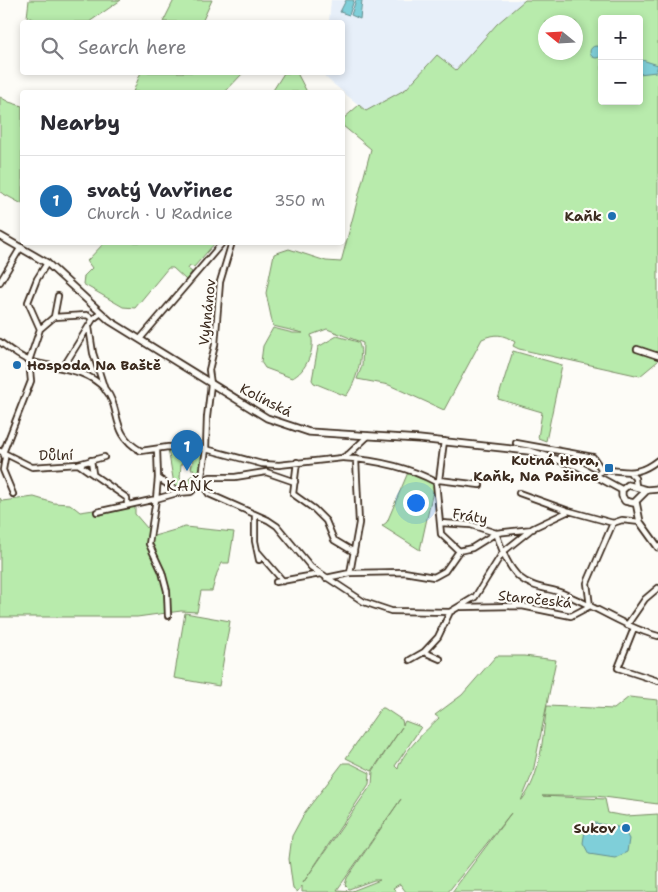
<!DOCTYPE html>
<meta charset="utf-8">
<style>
:root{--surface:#fff;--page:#f2f2f3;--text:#2b2b33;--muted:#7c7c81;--line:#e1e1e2;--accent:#1f6fb2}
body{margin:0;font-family:"Shantell Sans",sans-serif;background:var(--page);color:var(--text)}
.controls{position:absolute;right:15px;top:15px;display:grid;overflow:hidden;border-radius:5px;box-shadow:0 2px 8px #0003}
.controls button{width:45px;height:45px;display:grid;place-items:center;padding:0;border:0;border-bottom:1px solid var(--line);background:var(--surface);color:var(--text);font:25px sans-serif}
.compass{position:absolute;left:538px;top:15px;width:45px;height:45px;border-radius:50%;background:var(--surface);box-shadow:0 2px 8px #0003;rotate:288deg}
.you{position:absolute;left:415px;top:502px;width:18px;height:18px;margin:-12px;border:4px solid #fff;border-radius:50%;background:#1a73e8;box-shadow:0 0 0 8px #1a73e833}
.badge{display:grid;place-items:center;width:32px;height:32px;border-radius:50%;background:var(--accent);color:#fff;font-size:16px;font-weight:700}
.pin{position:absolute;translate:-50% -41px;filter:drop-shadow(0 1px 2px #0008)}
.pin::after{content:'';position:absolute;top:26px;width:18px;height:15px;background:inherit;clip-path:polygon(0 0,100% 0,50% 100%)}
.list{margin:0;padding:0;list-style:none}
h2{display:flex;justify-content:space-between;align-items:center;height:65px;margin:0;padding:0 20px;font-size:21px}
h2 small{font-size:16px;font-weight:400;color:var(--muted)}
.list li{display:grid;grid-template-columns:32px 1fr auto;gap:15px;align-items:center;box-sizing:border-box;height:90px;padding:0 20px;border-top:1px solid var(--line)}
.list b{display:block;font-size:19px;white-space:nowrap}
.list p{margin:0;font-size:16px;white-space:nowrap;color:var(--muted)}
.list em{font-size:16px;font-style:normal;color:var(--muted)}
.icon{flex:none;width:28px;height:28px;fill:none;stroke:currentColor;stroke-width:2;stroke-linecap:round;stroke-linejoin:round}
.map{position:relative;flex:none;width:658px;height:892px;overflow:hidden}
.search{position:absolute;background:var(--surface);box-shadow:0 2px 8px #0003;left:20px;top:20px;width:325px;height:55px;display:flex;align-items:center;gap:12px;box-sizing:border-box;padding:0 18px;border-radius:5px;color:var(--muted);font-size:19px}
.panel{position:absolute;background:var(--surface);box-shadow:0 2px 8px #0003;left:20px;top:90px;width:325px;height:155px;border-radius:5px}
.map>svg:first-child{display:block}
.built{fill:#e7eff9}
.green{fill:#b8ebac;stroke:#7a8a65;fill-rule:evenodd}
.water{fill:#7fcfd9;stroke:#648d8e}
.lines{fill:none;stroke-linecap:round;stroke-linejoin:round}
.minor-casing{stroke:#3b2a1e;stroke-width:8}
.tertiary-casing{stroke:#3b2a1e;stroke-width:9}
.minor{stroke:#fdfcf7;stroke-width:4.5}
.tertiary{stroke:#fdfcf7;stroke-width:5.5}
.poi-dot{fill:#1f6fb2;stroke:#fdfcf7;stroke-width:2}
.labels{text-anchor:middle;stroke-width:4.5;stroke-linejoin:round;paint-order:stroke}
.poi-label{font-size:14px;font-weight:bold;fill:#3b2a1e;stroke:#fdfcf7;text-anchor:end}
.street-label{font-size:14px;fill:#3b2a1e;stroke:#fdfcf7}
.quarter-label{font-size:16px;letter-spacing:1px;fill:#3b2a1e;stroke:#fdfcf7}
</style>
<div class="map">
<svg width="658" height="892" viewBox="0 0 658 892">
<rect width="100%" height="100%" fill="#fdfcf7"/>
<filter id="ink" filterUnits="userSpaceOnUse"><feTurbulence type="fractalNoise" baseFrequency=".02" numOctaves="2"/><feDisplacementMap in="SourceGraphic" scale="10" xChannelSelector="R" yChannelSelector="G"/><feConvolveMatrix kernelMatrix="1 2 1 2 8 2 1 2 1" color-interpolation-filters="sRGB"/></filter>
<g filter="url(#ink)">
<path class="built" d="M 331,0 L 525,0 L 497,24 L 456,70 L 437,55 L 406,89 L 366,111 L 325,77 L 325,73 L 342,72 L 342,22 L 329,22 Z"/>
<path class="green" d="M 29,0 L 121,0 L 89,22 L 42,22 L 27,17 Z
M 174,0 L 212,0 L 202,22 L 163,22 Z
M 525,0 L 658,0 L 658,361 L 640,376 L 519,349 L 513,346 L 515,342 C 503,334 495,333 482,339 L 444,410 L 389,385 L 357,379 L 362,366 L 363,343 L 327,329 L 311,335 C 316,349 305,373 292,378 L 265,368 L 261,362 L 263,346 L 273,328 L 293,333 L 303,333 L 273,326 L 266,293 L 274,254 L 289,249 L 326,261 L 341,262 L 371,149 L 343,126 L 343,119 L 359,105 L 366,111 L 406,89 L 437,55 L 456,70 L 497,24 ZM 602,19 L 639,19 L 639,101 L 602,101 ZM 546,22 L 576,22 L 576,52 L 546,52 Z
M 141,72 L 243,72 L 243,73 L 225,92 L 133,92 Z
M 284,73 L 297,73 L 307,92 L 272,92 Z
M 0,97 L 9,102 L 22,106 L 22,204 L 0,192 Z
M 105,242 L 215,242 L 215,243 L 194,267 L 190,266 L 188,269 L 192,272 L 186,280 L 173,268 L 168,268 L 135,308 L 123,307 L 83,284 L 84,276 L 92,268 L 87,261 Z
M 337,336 L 358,342 C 366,353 354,387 346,396 L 314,383 L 312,380 L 318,347 Z
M 513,351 L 562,365 L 546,441 L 538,438 L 542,412 L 498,399 Z
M 168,449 L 198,450 L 204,453 L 197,484 L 189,491 L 182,490 L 174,484 ZM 188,456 L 193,460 L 191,469 L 194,469 L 193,476 L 191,476 L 188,482 L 185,483 L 180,478 L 181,464 L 183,464 L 183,458 Z
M 409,470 L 435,482 L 420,550 L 382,526 L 387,522 Z
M 34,497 L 54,503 L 70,504 L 80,512 L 135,504 L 135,514 L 154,536 L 185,527 L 234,532 L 229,563 L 222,563 L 217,573 L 212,591 L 201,591 L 197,612 L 181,611 L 137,617 L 0,617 L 0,498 L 2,501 Z
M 185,613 L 230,621 L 219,686 L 174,678 Z
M 496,656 L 524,656 L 556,660 L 533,772 L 521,801 C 542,776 542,737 547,706 L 614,709 L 629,697 L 658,700 L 658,804 L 596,796 L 542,796 L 605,799 L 608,813 L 626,816 L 658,814 L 658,892 L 452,892 L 511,813 L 448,892 L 406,892 L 400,884 L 393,888 L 397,892 L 302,892 L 302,886 L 297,892 L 293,889 L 289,859 L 292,836 L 305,812 L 343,763 L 350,763 L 370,773 L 369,784 L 303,883 L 372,784 L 373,771 L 402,727 L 372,771 L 346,758 L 381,708 L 384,708 L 402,720 L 403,725 L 405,721 L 421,727 L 395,766 L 398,769 C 400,755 428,728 439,718 L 435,715 L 462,695 ZM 401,799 L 347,878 L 345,885 L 349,889 L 374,880 L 380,880 L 352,891 L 337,890 Z"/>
<path class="water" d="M 346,0 L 354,0 L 349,15 L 340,12 Z
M 356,0 L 362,0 L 360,19 L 351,15 Z
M590 52a6 6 0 1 1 12 0a6 6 0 1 1-12 0Z
M 639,59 L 658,65 L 656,72 L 639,74 Z
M 595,823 L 623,828 L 629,839 L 627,852 L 615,858 L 589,854 L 583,843 L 585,830 Z"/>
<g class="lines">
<defs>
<path id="minor" d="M 0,282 L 21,247
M 54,317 L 87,315 L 93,319
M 89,327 L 93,353 L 105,390
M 40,329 L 28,302 L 37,279 L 47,263
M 140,339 L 223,242
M 0,342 C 9,349 19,357 30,361 C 56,369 85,367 105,389 C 122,409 110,434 141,451 L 168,447 L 202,448 L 262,464 L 279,465 L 342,458 L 349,454 L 368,436
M 637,349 L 658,356
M 64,366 L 93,319 L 101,313
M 516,443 L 593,457 L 602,470
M 0,451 L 32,467 L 78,464 L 127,498 L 127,505
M 343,458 C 375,460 408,467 436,482
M 91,460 L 93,473
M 297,462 L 293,494 L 314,509 L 326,521 L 334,540 L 354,552
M 78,464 L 104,457
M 631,474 L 635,478 L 636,486
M 595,477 L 602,470 C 627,470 635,478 658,460
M 158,478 L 180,493
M 439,480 L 480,485
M 295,482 L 266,472 L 235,477 L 210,477 L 201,482 L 209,494 L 268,520 L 277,526 L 311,567 L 364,602 L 391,611 L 450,612
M 436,482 L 441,534 L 459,551
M 436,482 L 439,480 L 444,441
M 519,493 L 569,511
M 13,494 L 3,470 L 5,458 L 3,453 L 31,381 L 29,361 L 40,329 L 54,317 L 58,296
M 97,512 L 156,499 L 158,478 L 157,449
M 255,515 L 255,541 L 259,560
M 441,523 L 471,525 L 496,533 L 533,529
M 496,533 C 502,549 506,564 519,577 C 532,588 548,588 562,593 C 595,606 624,627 658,636
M 258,552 L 283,581
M 350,573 L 359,523 L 356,459
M 326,578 L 350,573 L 404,572 L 434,577 L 445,571 L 459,551 L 472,548 L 496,533
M 276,582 L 320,574
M 590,606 L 587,583 L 613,523
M 461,607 L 522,606 L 571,616 L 590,606
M 168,616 L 167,591 L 162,572 L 149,544 L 156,499 L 177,493 L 191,492 L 201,482 L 206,449 L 207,417 L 211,384 L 209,370 L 215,345 L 220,282 L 232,242
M 627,625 L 645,599 L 658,588
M 634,628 L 618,668 L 658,681
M 424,652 L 440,659
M 410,660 L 424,652 L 438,637 L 450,612 L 475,597 L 503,552 L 533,528 L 569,511 L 613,523 L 622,520 L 640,522"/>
<path id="tertiary" d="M 0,236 L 47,263 L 110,321 L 267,418 L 309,432 L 419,439 L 529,451 L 578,466 L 622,490
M 647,490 L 634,503 L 625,501 L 622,496 L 622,490 L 628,485 L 647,490 L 658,489
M 636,502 L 640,522 L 658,547"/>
</defs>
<use href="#minor" class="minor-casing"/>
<use href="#tertiary" class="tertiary-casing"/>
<use href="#minor" class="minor"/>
<use href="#tertiary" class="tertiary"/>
</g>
</g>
<g class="poi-dot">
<circle cx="612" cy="216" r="5"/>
<circle cx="17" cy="365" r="5"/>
<rect x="604" y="463" width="10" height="10" rx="2.5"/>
<circle cx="626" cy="828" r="5"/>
</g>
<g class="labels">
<g class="poi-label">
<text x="602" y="221">Kaňk</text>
<text x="27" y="370" text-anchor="start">Hospoda Na Baště</text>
<text x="599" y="465">Kutná Hora,<tspan x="599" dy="16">Kaňk, Na Pašince</tspan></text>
<text x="616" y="833">Sukov</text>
</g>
<g class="street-label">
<text transform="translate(207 312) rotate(-84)" y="5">Vyhnánov</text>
<text transform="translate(266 400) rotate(27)" y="5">Kolínská</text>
<text transform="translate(56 455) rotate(-1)" y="5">Důlní</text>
<text transform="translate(470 516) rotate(10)" y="5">Fráty</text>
<text transform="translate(535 599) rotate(6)" y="5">Staročeská</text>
</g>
<g class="quarter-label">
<text x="190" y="491">KAŇK</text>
</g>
</g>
</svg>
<div class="controls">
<button>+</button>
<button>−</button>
</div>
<svg class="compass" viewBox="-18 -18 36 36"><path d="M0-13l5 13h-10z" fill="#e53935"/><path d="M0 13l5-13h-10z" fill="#7c7c81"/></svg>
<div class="you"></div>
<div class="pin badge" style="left:187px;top:471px">1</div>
<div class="search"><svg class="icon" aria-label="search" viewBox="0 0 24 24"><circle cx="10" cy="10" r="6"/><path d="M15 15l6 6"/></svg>Search here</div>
<section class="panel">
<h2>Nearby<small></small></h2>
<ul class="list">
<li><span class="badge">1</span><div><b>svatý Vavřinec</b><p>Church · U Radnice</p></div><em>350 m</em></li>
</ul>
</section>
</div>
